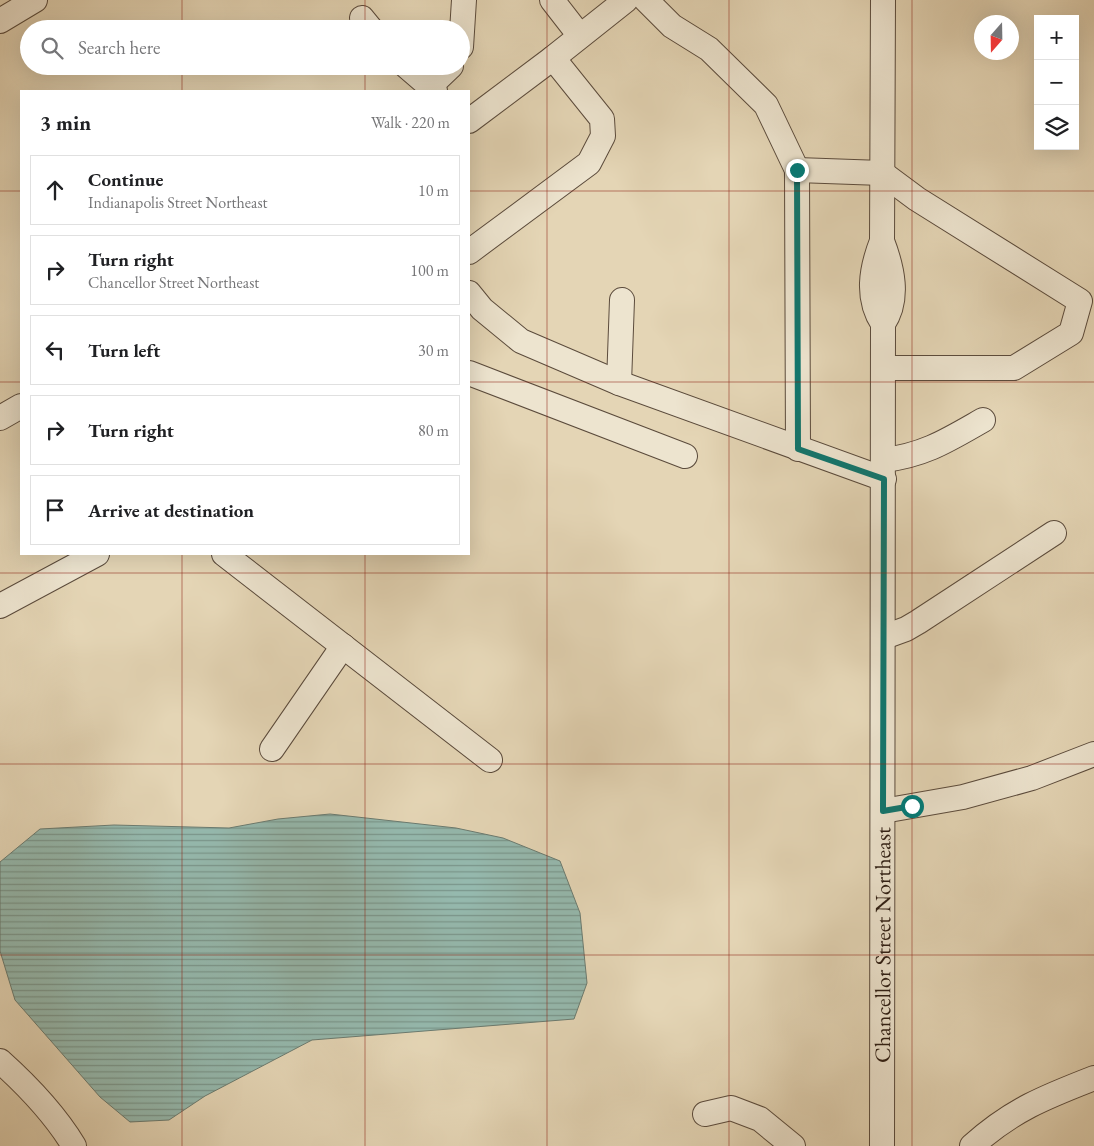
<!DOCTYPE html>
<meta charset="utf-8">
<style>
:root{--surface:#fff;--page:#f2f2f2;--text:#202124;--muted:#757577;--line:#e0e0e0}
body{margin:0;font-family:"EB Garamond",serif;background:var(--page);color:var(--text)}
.controls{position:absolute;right:15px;top:15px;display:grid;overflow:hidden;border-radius:0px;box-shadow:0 5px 20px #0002}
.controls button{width:45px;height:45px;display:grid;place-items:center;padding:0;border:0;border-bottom:1px solid var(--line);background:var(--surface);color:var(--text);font:25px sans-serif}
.compass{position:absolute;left:974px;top:15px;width:45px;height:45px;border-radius:50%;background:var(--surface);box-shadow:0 5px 20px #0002;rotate:200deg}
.stop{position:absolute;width:15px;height:15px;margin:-11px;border:4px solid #0f766e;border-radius:50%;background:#fff}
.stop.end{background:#0f766e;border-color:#fff;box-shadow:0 1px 5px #0008}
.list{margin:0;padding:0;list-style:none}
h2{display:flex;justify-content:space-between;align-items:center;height:65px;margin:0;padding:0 20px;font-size:21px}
h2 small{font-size:16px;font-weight:400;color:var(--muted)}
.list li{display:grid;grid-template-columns:32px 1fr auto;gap:15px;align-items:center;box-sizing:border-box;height:70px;margin:0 10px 10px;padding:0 10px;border:1px solid var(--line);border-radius:0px}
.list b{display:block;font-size:19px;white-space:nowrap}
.list p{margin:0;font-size:16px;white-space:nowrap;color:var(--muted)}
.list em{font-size:16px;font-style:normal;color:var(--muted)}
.icon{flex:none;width:28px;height:28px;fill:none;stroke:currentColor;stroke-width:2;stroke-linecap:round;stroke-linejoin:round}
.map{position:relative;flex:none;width:1094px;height:1146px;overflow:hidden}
.search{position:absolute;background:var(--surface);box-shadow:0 5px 20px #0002;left:20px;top:20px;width:450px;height:55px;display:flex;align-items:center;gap:12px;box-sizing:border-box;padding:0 18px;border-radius:28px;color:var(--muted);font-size:19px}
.panel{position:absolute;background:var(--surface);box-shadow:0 5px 20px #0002;left:20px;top:90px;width:450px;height:465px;border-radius:0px}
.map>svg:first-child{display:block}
.water{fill:url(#water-rules);stroke:#6b7b70}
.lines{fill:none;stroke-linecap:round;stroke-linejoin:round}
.minor-casing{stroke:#5b4b3c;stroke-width:26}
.minor{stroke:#ede4cf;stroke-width:24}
.route{stroke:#0f766e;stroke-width:6}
.grid{fill:none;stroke:#8f2418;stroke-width:1;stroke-opacity:0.55}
.labels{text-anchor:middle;stroke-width:4;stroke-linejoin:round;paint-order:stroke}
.street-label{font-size:22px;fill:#2d1d13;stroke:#ede4cf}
</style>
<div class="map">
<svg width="1094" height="1146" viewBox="0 0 1094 1146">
<defs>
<pattern id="water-rules" width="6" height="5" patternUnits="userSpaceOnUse" patternTransform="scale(1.25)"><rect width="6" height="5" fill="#95b9ae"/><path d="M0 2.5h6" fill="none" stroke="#7a968c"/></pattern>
</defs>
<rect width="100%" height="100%" fill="#e4d5b5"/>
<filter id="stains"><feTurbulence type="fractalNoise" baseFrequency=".004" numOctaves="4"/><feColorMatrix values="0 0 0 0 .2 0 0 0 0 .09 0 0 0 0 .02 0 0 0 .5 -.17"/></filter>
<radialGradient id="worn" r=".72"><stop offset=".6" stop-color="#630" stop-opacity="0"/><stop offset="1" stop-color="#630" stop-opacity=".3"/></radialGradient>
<path class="water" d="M 330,814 L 456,828 L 503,838 L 560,861 L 580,913 L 587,983 L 574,1019 L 312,1040 L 205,1096 L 169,1120 L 130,1122 L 100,1097 L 15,1000 L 0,951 L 0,862 L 40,829 L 114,825 L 229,828 L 278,819 Z"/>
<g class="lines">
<defs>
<g id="minor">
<path d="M 552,0 L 580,36"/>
<path d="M 646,0 L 672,26 L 709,49 L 766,105 L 797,170 L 798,449"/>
<path d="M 883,0 L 882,241 C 892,267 900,299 883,324"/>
<path d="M 362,18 L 371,29"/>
<path d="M 0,21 L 35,0"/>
<path d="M 461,47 L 464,0"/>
<path d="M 406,66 L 435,91"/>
<path d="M 429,87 L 451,66"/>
<path d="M 469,121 L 553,58 L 626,0"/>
<path d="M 797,170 L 882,173 L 917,199 L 1080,301 L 1071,333 L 1014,368 L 883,368"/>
<path d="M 469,252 L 589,163 L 603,136 L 602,119 L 553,58"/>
<path d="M 469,293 L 482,309 L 521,341 L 619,383 L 884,479"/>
<path d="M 469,373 L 685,456"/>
<path d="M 619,383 L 622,300"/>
<path d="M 0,418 L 21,406"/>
<path d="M 884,460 C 925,455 948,440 983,420"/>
<path d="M 224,554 L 490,760"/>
<path d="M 0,606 L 97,554"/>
<path d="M 884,637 L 906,629 L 918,622 L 1054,533"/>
<path d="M 272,749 L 343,646"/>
<path d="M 883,811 L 963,797 L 1032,778 L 1094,754"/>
<path d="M 0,1061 C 29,1087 54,1113 74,1146"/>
<path d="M 705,1114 L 731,1108 L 760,1119 L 793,1146"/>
<path id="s1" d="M 882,1146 L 883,324 C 866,298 871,269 882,241"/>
<path d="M 972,1146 C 1012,1110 1045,1097 1094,1078"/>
</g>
</defs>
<use href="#minor" class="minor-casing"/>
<use href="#minor" class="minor"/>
</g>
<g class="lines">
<path class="route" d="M 797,170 L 798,449 L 884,479 L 883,811 L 912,806"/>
</g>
<path class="grid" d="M 182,0 L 182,29M 365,0 L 365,29M 547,0 L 547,1146M 729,0 L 729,1146M 912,0 L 912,1146M 182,66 L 182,91M 365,66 L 365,91M 0,191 L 21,191M 469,191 L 1094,191M 0,382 L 21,382M 469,382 L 1094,382M 182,554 L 182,1146M 365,554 L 365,1146M 0,573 L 1094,573M 0,764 L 1094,764M 0,955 L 1094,955"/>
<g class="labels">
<g class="street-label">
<text dy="8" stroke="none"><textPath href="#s1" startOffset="201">Chancellor Street Northeast</textPath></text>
</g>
</g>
<rect width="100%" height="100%" filter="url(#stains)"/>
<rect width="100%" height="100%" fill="url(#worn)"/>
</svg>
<div class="controls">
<button>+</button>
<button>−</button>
<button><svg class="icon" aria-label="layers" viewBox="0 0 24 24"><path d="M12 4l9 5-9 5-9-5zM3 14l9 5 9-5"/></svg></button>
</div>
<svg class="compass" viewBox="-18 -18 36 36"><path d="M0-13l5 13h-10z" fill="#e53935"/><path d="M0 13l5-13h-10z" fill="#757577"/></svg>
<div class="stop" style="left:912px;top:806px"></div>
<div class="stop end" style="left:797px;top:170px"></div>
<div class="search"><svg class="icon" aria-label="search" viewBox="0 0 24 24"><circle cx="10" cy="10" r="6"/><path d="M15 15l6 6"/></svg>Search here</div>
<section class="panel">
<h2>3 min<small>Walk · 220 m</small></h2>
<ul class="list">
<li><svg class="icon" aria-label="ahead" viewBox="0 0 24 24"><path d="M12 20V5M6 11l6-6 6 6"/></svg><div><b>Continue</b><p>Indianapolis Street Northeast</p></div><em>10 m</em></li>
<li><svg class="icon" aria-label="right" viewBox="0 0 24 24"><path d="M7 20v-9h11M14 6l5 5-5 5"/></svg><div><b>Turn right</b><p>Chancellor Street Northeast</p></div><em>100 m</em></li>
<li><svg class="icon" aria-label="left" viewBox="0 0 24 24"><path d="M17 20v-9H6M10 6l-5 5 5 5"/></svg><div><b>Turn left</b></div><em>30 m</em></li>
<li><svg class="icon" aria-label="right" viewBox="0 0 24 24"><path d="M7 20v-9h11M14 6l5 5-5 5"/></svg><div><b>Turn right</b></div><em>80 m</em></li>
<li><svg class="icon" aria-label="arrive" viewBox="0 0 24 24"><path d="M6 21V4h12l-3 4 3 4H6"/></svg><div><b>Arrive at destination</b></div></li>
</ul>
</section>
</div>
